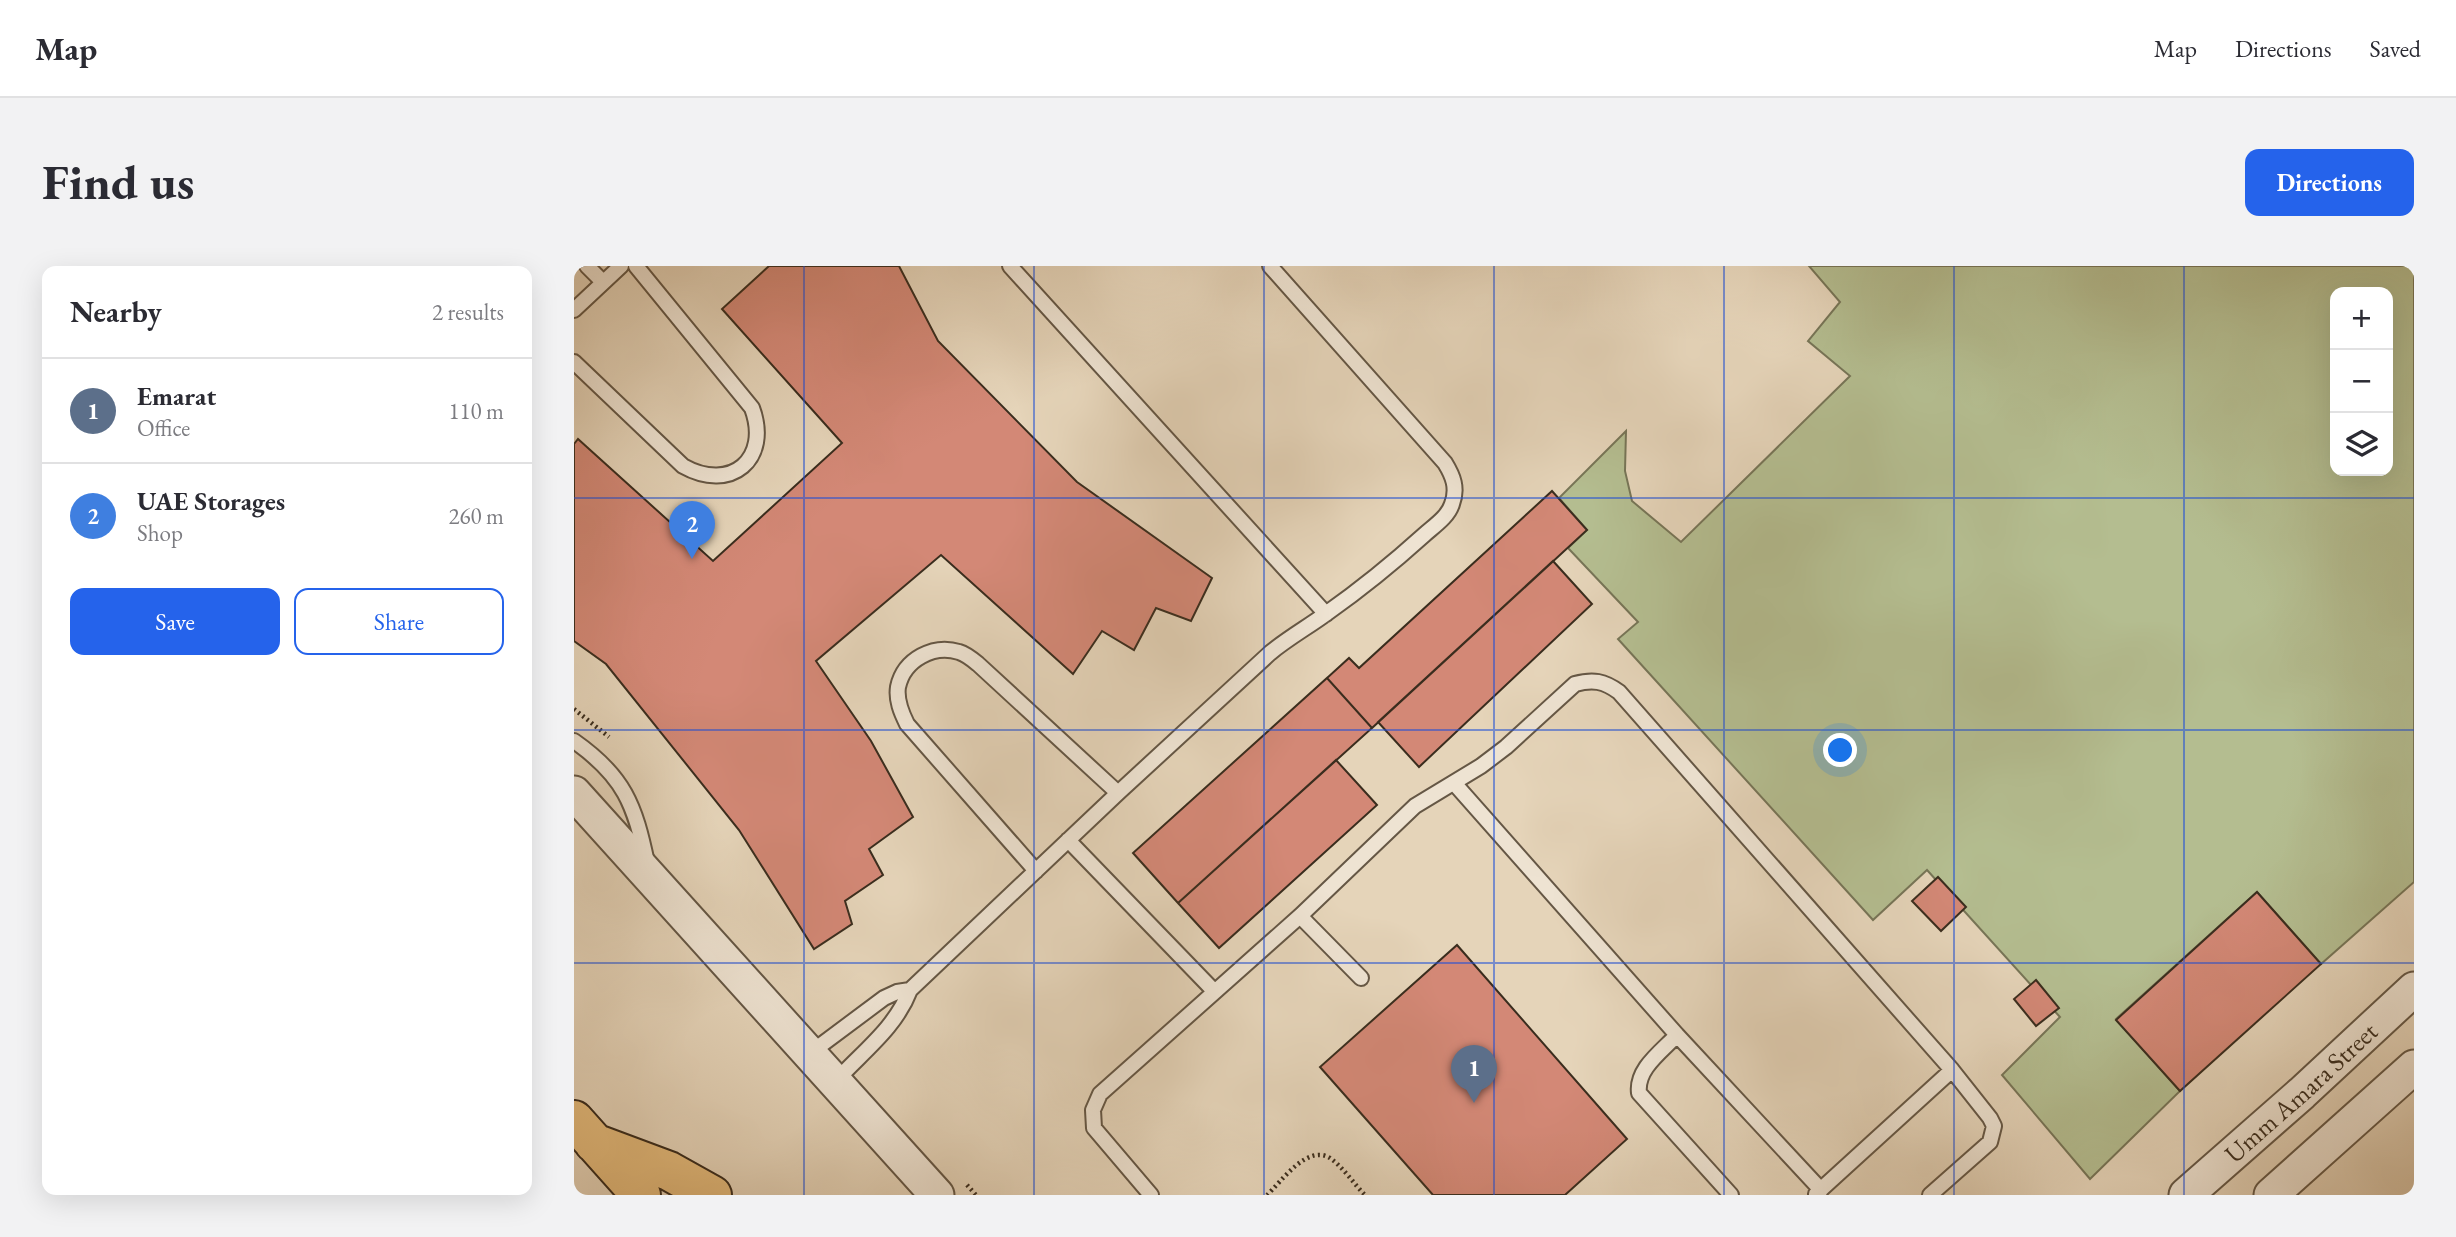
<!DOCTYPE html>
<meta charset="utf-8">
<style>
:root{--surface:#fff;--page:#f2f2f3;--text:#2b2b33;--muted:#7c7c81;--line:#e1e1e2;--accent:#2563eb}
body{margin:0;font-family:"EB Garamond",serif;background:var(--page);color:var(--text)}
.controls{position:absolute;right:21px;top:21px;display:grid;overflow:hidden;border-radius:14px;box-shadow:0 7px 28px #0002}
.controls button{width:63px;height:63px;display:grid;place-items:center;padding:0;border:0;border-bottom:2px solid var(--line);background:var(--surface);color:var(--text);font:35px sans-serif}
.you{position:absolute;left:1267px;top:485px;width:24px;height:24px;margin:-18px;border:5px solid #fff;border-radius:50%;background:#1a73e8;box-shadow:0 0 0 10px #1a73e833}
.badge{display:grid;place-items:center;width:46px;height:46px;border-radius:50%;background:var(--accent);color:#fff;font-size:23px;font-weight:700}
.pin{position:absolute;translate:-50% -58px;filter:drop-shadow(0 2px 4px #0008)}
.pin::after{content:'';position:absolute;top:37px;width:24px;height:21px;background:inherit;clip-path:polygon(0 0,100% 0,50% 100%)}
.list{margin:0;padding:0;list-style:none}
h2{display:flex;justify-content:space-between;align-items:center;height:91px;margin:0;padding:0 28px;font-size:30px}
h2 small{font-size:23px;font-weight:400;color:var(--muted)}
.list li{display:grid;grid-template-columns:46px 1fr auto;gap:21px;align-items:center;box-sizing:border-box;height:105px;padding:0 28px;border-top:2px solid var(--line)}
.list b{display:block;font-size:26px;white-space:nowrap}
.list p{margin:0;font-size:23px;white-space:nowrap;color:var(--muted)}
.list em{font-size:23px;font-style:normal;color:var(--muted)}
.actions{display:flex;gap:14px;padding:21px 28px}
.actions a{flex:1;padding:16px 0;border:2px solid var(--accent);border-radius:14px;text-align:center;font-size:24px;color:var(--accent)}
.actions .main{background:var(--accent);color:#fff}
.icon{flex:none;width:38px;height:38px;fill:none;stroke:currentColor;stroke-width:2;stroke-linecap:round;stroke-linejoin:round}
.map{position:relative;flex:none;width:1840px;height:929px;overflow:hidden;border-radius:14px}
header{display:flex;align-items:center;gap:42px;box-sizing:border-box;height:98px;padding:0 35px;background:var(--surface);border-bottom:2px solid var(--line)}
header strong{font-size:33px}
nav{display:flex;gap:38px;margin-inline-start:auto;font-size:24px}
.intro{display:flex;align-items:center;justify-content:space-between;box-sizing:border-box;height:168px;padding:0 42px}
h1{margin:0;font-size:49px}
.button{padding:18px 32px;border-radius:14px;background:var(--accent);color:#fff;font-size:24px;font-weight:700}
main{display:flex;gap:42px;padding:0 42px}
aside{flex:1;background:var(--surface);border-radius:14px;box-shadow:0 7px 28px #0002}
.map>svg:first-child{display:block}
.green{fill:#b4bd90;stroke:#777557;stroke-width:2;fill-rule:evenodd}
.building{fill:#d38876;stroke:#3a2d1e;stroke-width:2}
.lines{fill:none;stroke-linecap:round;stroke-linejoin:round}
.service-casing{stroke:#655745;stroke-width:18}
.tertiary-casing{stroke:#655745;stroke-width:37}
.motorway-casing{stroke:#3a2d1e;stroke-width:42}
.path{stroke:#3a2d1e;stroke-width:4.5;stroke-dasharray:2 3.5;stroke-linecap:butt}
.service{stroke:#eee3d2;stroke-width:14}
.tertiary{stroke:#eee3d2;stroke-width:33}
.motorway{stroke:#e2ba7c;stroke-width:38}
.grid{fill:none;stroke:#1d4ed8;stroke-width:2;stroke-opacity:0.55}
.labels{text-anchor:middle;stroke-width:7;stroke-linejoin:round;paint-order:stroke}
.street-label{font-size:26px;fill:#3a2d1e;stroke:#eee3d2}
</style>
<header>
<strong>Map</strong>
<nav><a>Map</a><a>Directions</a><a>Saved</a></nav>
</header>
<div class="intro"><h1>Find us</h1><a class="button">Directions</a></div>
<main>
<aside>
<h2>Nearby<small>2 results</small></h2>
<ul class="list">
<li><span class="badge" style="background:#5c6f8a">1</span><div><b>Emarat</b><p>Office</p></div><em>110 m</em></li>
<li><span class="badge" style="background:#3f7fe0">2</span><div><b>UAE Storages</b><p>Shop</p></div><em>260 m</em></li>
</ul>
<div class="actions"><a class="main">Save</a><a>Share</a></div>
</aside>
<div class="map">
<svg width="1840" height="929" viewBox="0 0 1840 929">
<rect width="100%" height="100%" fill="#e5d4b9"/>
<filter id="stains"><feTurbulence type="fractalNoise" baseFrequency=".00286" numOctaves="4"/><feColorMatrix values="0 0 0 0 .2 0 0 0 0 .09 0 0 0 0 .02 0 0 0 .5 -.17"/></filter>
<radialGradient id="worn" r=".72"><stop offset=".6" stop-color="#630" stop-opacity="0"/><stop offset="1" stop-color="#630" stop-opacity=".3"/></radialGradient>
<path class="green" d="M 1235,0 L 1840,0 L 1840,616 L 1747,698 L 1683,626 L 1542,753 L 1606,825 L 1516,913 L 1428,809 L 1486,751 L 1353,604 L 1299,654 L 1044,373 L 1064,356 L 994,282 L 1013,264 L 985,232 L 1052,165 L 1051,205 L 1058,235 L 1107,276 L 1276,110 L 1234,75 L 1266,36 ZM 1761,26 L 1814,26 L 1814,205 L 1761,205 Z"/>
<path class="building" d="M 195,0 L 325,0 L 364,75 L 503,216 L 638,312 L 617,355 L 582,342 L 560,384 L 528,365 L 499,408 L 367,289 L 242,395 L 297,475 L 339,551 L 295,583 L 309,609 L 271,635 L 278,658 L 240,683 L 165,564 L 32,398 L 0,375 L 0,178 L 4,173 L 139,295 L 268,177 L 148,43 Z
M 978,225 L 1013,264 L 798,462 L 753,412 L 775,392 L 785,402 Z
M 979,295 L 1018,338 L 845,501 L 804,456 Z
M 753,412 L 798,462 L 604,637 L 559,587 Z
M 762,494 L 803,539 L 645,682 L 604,637 Z
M 1364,611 L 1392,641 L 1367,665 L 1338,635 Z
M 1683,626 L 1747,698 L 1606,825 L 1542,754 Z
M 883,679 L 1053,873 L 991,929 L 859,929 L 746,801 Z
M 1462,714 L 1485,742 L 1462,760 L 1440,733 Z"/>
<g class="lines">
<defs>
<path id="service" d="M 13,0 L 29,16
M 436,0 L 752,348
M 0,44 L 47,0
M 0,96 L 109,200 C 157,227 197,193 178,142 L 62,0
M 0,475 C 50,510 61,539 73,597
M 880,517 L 1103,769 L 1247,924
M 494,574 L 640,725
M 462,605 L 333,458 C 327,446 322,434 324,421 C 330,393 360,378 385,386 C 392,388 398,393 404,398 L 544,527
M 726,650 L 787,712
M 1103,769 C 1087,786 1062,803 1065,827 L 1157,929
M 235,788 L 310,732 L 323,726 L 336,724
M 261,816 C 288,786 321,763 336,724 L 544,527 L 696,387 C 714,372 734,361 753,347 C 787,323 819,297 850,269 C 860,260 874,251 878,238 C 884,222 879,210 871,197 L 696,0
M 1242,928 L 1378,804
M 577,929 L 520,862 L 519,844 L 526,828 L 726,650 L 841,540 L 907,500 L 932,481 L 1001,418 C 1019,413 1030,415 1045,426 L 1378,804 L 1416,852 L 1420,860 L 1416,876 L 1356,929"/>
<g id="tertiary">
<path d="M 0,527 L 363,929"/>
<path id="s1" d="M 1612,929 L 1728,827 L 1840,723"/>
<path d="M 1697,929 L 1840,801"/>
</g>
<path id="motorway" d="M 0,854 L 67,929
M 20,877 L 95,905 L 138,929"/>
</defs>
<use href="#service" class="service-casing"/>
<use href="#tertiary" class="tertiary-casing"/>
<use href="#motorway" class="motorway-casing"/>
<path class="path" d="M 0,443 L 35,471
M 393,919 L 402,929
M 693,929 C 708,915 733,878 756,892 C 769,901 780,918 791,929"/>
<use href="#service" class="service"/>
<use href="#tertiary" class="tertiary"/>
<use href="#motorway" class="motorway"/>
</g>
<path class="grid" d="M 230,0 L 230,929M 460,0 L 460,929M 690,0 L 690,929M 920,0 L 920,929M 1150,0 L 1150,929M 1380,0 L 1380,929M 1610,0 L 1610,929M 0,232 L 1840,232M 0,464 L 1840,464M 0,697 L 1840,697"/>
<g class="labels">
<g class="street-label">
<text dy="9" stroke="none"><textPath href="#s1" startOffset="154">Umm Amara Street</textPath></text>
</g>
</g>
<rect width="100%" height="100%" filter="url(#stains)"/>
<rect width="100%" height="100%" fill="url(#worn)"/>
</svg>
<div class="controls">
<button>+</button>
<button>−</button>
<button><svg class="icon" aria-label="layers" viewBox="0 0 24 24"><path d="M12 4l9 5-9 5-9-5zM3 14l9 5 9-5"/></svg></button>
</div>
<div class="you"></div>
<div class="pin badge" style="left:900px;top:837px;background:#5c6f8a">1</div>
<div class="pin badge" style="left:118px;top:293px;background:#3f7fe0">2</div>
</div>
</main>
